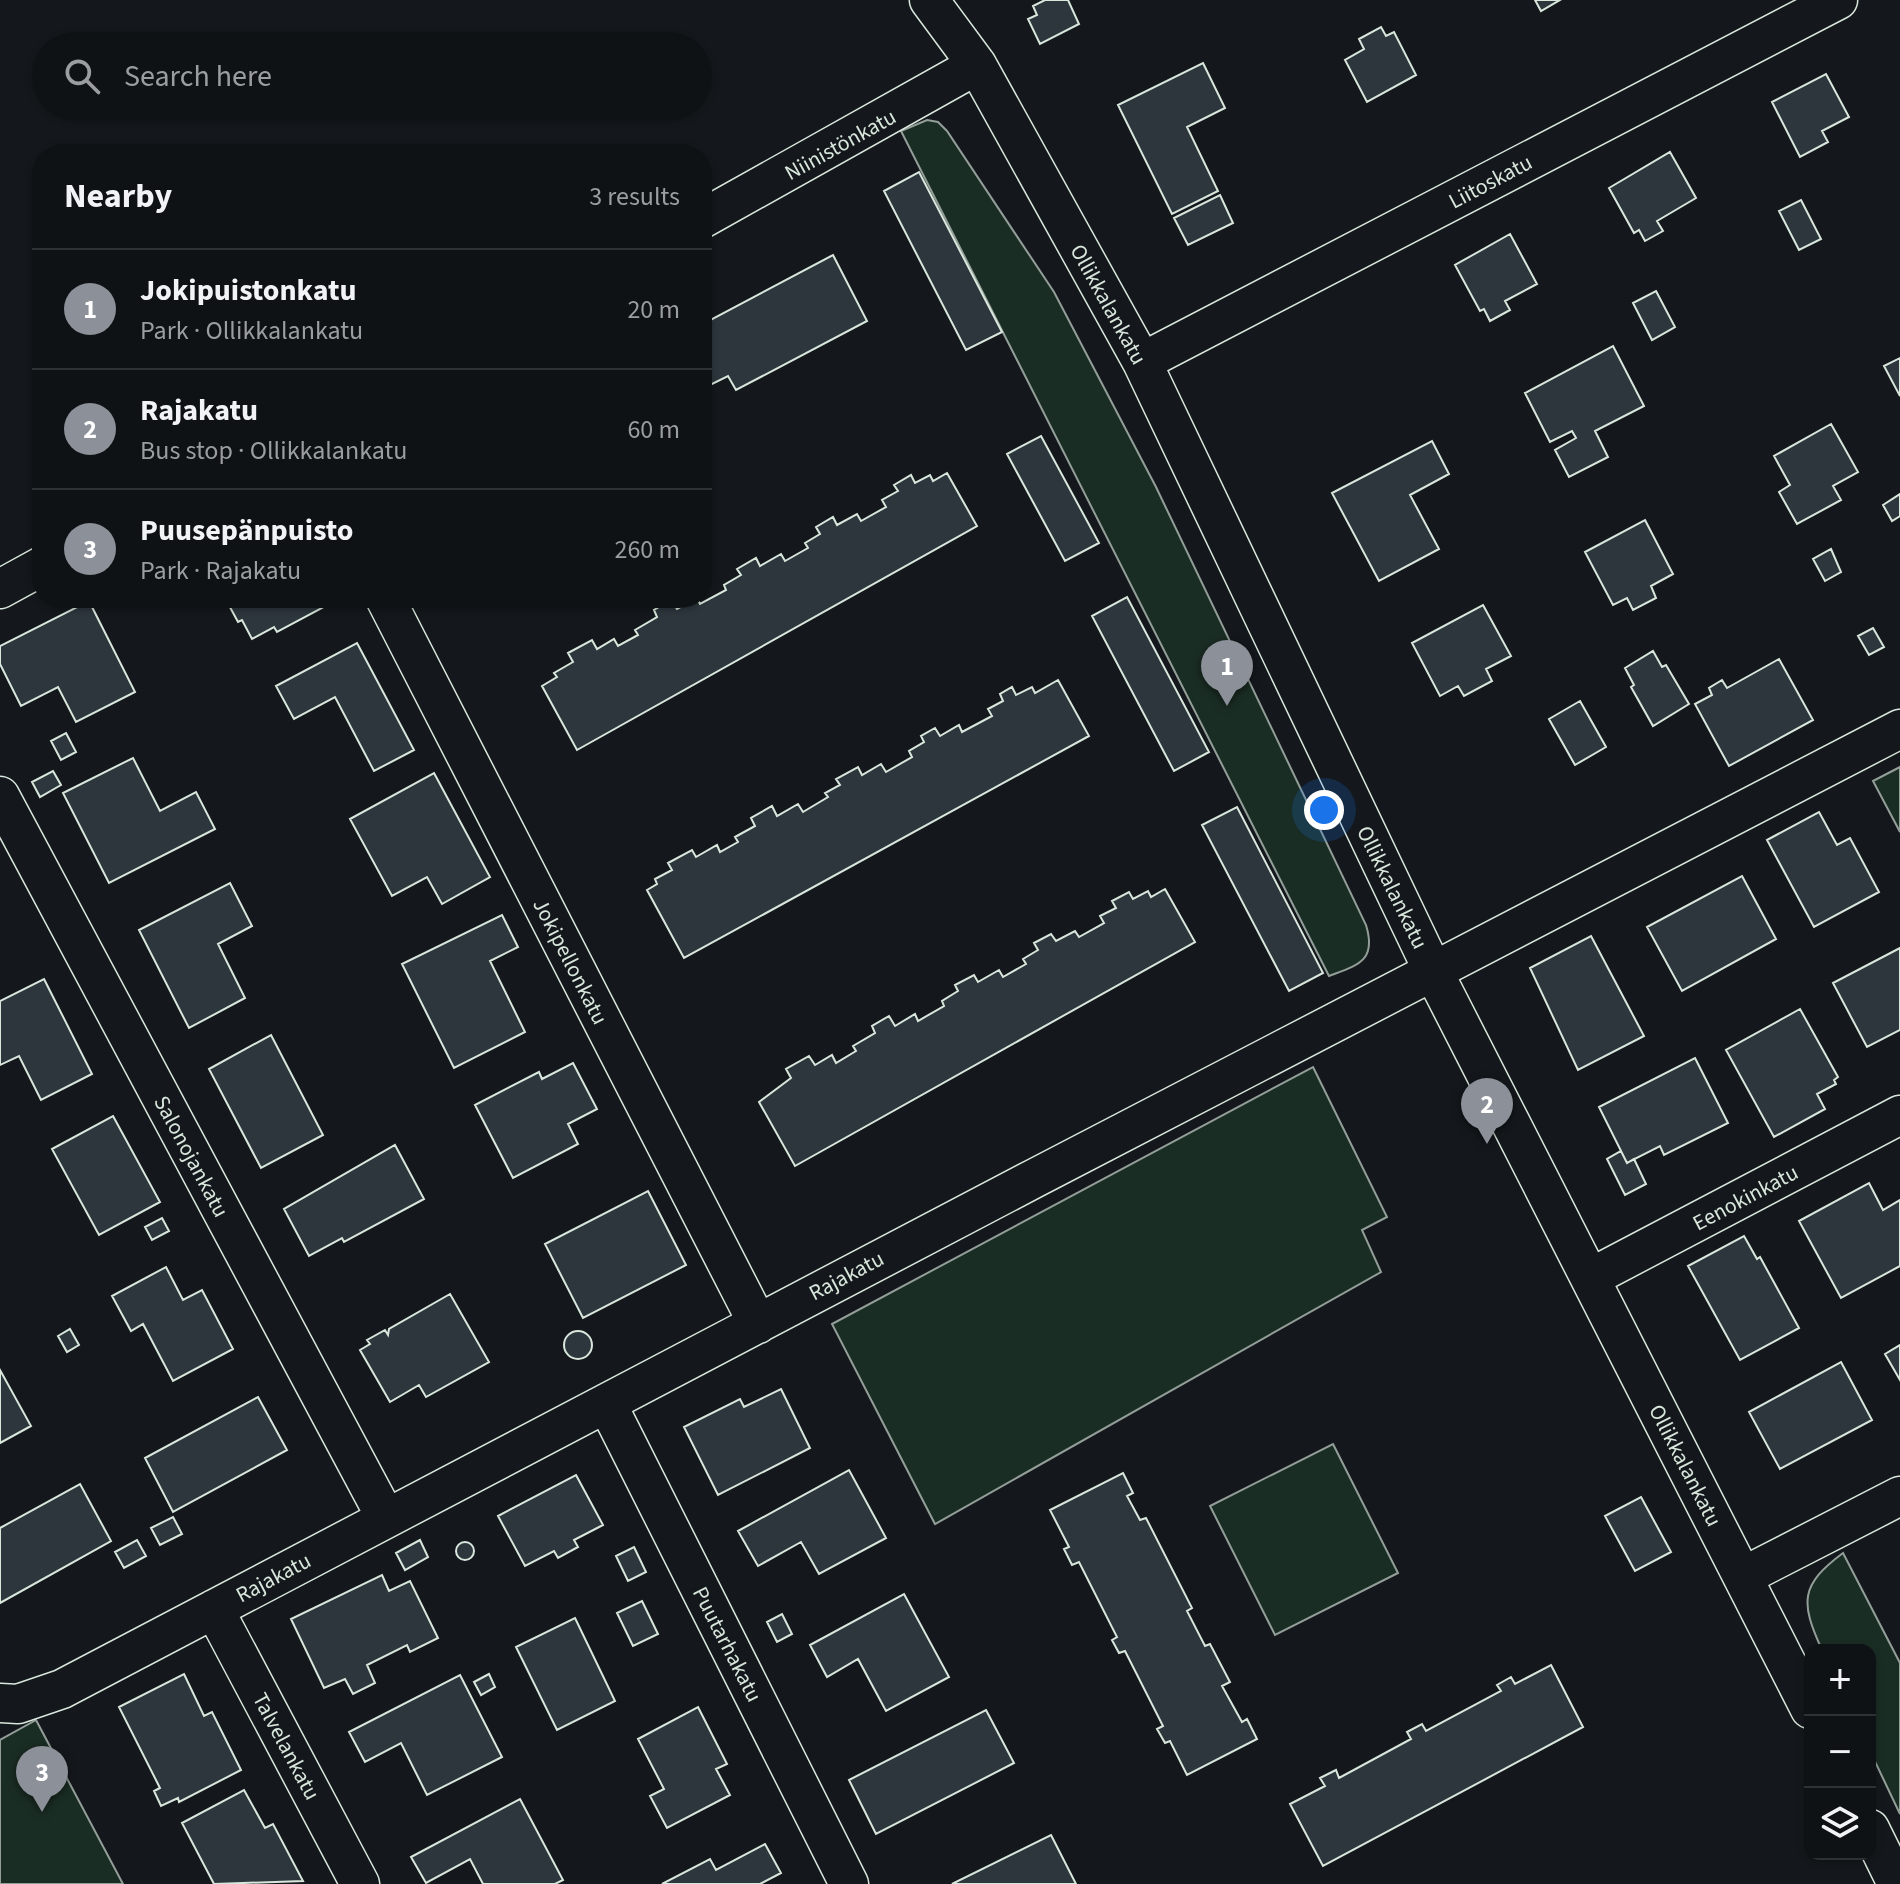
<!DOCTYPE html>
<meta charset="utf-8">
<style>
:root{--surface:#0f1215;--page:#181b1e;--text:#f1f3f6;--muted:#9b9ea0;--line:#2f3234;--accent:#8c9099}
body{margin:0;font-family:"Source Sans 3",sans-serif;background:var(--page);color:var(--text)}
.controls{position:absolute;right:24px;bottom:24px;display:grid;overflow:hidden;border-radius:16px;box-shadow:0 2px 6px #0004}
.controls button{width:72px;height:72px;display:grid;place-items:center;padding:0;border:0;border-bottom:2px solid var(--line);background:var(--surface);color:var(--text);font:40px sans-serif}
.you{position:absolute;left:1324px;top:810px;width:28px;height:28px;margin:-20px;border:6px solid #fff;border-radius:50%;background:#1a73e8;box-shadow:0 0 0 12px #1a73e833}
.badge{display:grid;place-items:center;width:52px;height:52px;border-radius:50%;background:var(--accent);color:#fff;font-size:26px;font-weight:700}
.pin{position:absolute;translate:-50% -66px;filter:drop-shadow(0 2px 4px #0008)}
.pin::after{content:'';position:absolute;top:42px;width:28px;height:24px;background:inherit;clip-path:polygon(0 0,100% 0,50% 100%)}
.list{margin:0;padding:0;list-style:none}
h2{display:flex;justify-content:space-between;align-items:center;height:104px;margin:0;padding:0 32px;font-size:34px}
h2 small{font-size:26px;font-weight:400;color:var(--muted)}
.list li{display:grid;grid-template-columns:52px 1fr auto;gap:24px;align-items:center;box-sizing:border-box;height:120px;padding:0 32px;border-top:2px solid var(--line)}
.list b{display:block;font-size:30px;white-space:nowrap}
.list p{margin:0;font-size:26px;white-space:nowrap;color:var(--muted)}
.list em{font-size:26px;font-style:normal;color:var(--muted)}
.icon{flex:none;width:44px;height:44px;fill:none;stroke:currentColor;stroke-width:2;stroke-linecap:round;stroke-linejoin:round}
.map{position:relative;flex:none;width:1900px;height:1884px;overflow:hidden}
.search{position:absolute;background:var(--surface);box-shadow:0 2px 6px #0004;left:32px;top:32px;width:680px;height:88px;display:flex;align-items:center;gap:20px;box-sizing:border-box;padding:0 28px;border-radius:44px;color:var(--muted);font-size:30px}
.panel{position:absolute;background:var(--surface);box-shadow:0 2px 6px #0004;left:32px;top:144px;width:680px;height:464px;border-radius:32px}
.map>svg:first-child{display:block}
.green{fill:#1a2d24;stroke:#939e99;stroke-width:2}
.building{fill:#2c363c;stroke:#d8e6dc;stroke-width:2}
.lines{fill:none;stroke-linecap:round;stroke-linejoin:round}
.minor-casing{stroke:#d8e6dc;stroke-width:41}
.minor{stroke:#14181c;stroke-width:38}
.labels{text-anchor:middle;stroke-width:6;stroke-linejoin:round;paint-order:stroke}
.street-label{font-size:22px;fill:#d8e6dc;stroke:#14181c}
</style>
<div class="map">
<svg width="1900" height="1884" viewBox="0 0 1900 1884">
<rect width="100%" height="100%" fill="#14181c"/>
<path class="green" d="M 927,120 L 938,122 L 947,131 L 1054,292 L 1156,487 L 1366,925 C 1377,961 1358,965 1329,976 L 901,131 Z
M 1900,767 L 1900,832 L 1873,781 Z
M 1313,1067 L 1387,1217 L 1362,1230 L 1381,1272 L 935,1524 L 832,1324 Z
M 1333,1444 L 1398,1573 L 1275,1635 L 1210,1506 Z
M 1843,1553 L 1900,1663 L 1900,1814 L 1870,1751 L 1870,1650 L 1822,1650 C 1800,1602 1800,1585 1843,1553 Z
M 36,1720 L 123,1884 L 0,1884 L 0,1740 Z"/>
<path class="building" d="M 1045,0 L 1068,0 L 1079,24 L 1040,44 L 1028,19 L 1037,15 L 1033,6 Z
M 1535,0 L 1560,0 L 1541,11 Z
M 1381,27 L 1386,36 L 1394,32 L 1416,75 L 1367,102 L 1345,60 L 1364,49 L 1359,39 Z
M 1203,63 L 1225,108 L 1187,127 L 1218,191 L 1172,214 L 1118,105 Z
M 1826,74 L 1849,117 L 1822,131 L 1828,142 L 1800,157 L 1772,102 Z
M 1670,152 L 1696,198 L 1657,221 L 1663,231 L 1645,241 L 1639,230 L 1634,233 L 1609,188 Z
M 919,172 L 1002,332 L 966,350 L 884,191 Z
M 1220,195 L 1233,223 L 1188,245 L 1174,218 Z
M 1801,200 L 1821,239 L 1799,250 L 1779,211 Z
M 1510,234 L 1537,284 L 1505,301 L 1510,310 L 1490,321 L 1484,309 L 1480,311 L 1455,265 Z
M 833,255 L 867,321 L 736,390 L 728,376 L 702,389 L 702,318 L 705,323 Z
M 1656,291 L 1675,327 L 1652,340 L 1633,303 Z
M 1613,346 L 1644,406 L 1595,431 L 1608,457 L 1569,477 L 1555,450 L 1576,438 L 1572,431 L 1550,442 L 1525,393 Z
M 1900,358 L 1900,396 L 1884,366 Z
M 1831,424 L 1858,472 L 1833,486 L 1841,500 L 1797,524 L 1779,492 L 1790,485 L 1774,456 Z
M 1041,436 L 1099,543 L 1065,561 L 1007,454 Z
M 1432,441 L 1449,474 L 1410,495 L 1439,549 L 1379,581 L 1332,493 Z
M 947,473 L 977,526 L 577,750 L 542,686 L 557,677 L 554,673 L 573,662 L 568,653 L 592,640 L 597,649 L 614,639 L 618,646 L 638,635 L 635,630 L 657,617 L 654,610 L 671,600 L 677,609 L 697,598 L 700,604 L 726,590 L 724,585 L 741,575 L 737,569 L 756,558 L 760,566 L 781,554 L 785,561 L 808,548 L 805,543 L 820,534 L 816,527 L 833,517 L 837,525 L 857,514 L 861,521 L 886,507 L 882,500 L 898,491 L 894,485 L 911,475 L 915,483 L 930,475 L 933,481 Z
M 1900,494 L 1900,516 L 1892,521 L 1883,505 Z
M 1645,520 L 1673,574 L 1651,586 L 1656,598 L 1633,610 L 1627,598 L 1613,605 L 1585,552 Z
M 1831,549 L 1841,572 L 1825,581 L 1813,559 Z
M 1127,597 L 1209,752 L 1174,771 L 1092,616 Z
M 225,598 L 337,598 L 337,600 L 277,632 L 274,627 L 252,639 L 242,620 L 238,622 Z
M 89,601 L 135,692 L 76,722 L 58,687 L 21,706 L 0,664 L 0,646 Z
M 1483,605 L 1511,656 L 1486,669 L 1492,681 L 1464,696 L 1458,686 L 1440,696 L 1412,643 Z
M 1873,628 L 1884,647 L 1869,655 L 1858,636 Z
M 357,643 L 414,750 L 374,771 L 335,697 L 294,719 L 276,686 Z
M 1653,651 L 1662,667 L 1666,665 L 1689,704 L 1653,726 L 1631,687 L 1634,685 L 1625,668 Z
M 1779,659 L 1813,720 L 1729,766 L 1695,704 L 1712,695 L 1709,688 L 1722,680 L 1727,688 Z
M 1058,680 L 1089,736 L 684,958 L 647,890 L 657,884 L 655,879 L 672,870 L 668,863 L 692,850 L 696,857 L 717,845 L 720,852 L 738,842 L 735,837 L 755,826 L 751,818 L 772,806 L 777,816 L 798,804 L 803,812 L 828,797 L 825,793 L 840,785 L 836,779 L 858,767 L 862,775 L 881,764 L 886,772 L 912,757 L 909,751 L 924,742 L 921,736 L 935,728 L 940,736 L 959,725 L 962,732 L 992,716 L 988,709 L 1003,701 L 1000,694 L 1012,687 L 1016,695 L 1032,687 L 1035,693 Z
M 1580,701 L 1606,747 L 1575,765 L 1549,719 Z
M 66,733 L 76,752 L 61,760 L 51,741 Z
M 133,758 L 160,811 L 196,792 L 215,829 L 109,883 L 63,793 Z
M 53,771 L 61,785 L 40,797 L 32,782 Z
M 434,773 L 490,877 L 442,904 L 427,877 L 392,896 L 350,819 Z
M 1237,807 L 1323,973 L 1289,991 L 1202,825 Z
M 1819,812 L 1837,845 L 1850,838 L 1879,892 L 1814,927 L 1767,840 Z
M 1742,876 L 1776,939 L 1682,991 L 1647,927 Z
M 230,883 L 252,926 L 218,944 L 245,998 L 189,1028 L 139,930 Z
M 1165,889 L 1195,942 L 795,1166 L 759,1102 L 791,1078 L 786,1069 L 809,1056 L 815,1065 L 832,1055 L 836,1063 L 856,1051 L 853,1046 L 875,1033 L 872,1026 L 889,1016 L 895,1026 L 915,1014 L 918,1021 L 944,1006 L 942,1001 L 958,991 L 955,985 L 974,975 L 978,982 L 999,970 L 1003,977 L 1026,964 L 1023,959 L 1038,950 L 1034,943 L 1051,934 L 1056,941 L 1075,931 L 1079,937 L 1104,923 L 1100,916 L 1116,908 L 1112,901 L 1129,892 L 1133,899 L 1148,891 L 1151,897 Z
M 502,915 L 518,947 L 490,961 L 525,1032 L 454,1068 L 402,964 Z
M 1591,936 L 1644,1036 L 1578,1070 L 1530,968 Z
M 1900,948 L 1900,1030 L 1867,1047 L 1833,983 Z
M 44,979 L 92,1074 L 41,1100 L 19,1056 L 0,1065 L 0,1001 Z
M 1800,1009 L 1838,1077 L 1834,1080 L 1836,1084 L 1817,1094 L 1825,1109 L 1774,1137 L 1726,1050 Z
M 271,1035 L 323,1135 L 261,1168 L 209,1069 Z
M 1695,1058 L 1728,1123 L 1664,1155 L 1660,1146 L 1627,1163 L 1599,1107 Z
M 573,1063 L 597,1109 L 568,1124 L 578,1144 L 513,1178 L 475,1105 L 539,1072 L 542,1079 Z
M 113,1116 L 160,1202 L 99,1235 L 52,1149 Z
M 395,1145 L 424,1199 L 344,1242 L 342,1238 L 309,1256 L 284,1209 Z
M 1621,1151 L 1627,1163 L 1634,1159 L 1646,1184 L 1625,1195 L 1607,1159 Z
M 1869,1183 L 1883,1210 L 1900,1200 L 1900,1266 L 1841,1298 L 1799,1221 Z
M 648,1191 L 686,1265 L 583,1318 L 545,1244 Z
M 162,1218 L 169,1231 L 152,1240 L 145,1227 Z
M 1744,1236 L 1757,1259 L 1760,1257 L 1799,1328 L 1740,1360 L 1688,1266 Z
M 166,1267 L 183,1300 L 202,1290 L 233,1349 L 173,1381 L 143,1324 L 131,1331 L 112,1296 Z
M 450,1294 L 489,1362 L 426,1397 L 419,1385 L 390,1402 L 360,1350 L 370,1344 L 367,1340 L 385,1330 L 388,1335 L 389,1329 Z
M 70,1329 L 79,1345 L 67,1352 L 58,1336 Z
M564 1345a14 14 0 1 1 28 0a14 14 0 1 1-28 0Z
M 1900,1345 L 1900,1380 L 1885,1354 Z
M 1841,1362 L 1872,1420 L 1780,1469 L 1749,1412 Z
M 0,1370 L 31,1426 L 0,1443 Z
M 781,1389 L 810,1448 L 718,1495 L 684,1427 L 740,1399 L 744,1407 Z
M 258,1397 L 287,1450 L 173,1512 L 145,1458 Z
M 849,1470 L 886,1538 L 819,1574 L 801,1542 L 758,1566 L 738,1531 Z
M 1123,1473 L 1133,1493 L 1127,1496 L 1140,1520 L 1146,1518 L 1192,1608 L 1187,1611 L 1205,1646 L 1210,1644 L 1230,1682 L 1222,1686 L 1242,1722 L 1247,1719 L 1257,1739 L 1187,1775 L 1170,1741 L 1165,1743 L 1157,1729 L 1163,1726 L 1125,1651 L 1119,1653 L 1112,1640 L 1117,1637 L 1079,1562 L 1072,1565 L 1064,1549 L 1069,1547 L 1050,1510 Z
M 576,1475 L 603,1525 L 574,1540 L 578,1547 L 558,1558 L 554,1551 L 525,1566 L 498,1516 Z
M 80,1484 L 111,1541 L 0,1603 L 0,1528 Z
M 1641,1497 L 1671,1552 L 1635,1571 L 1605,1516 Z
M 173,1517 L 182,1534 L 160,1545 L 151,1528 Z
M 137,1540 L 146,1556 L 124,1568 L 115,1552 Z
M 420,1540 L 428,1557 L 405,1570 L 396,1553 Z
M456 1551a9 9 0 1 1 18 0a9 9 0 1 1-18 0Z
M 634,1547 L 646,1572 L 628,1581 L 616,1556 Z
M 382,1575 L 389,1591 L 410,1581 L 438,1638 L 410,1652 L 407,1645 L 367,1665 L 375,1683 L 353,1694 L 345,1679 L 324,1688 L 291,1619 Z
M 904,1594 L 949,1677 L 886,1711 L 858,1659 L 827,1677 L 810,1645 Z
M 642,1601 L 658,1634 L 633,1646 L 617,1613 Z
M 782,1614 L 792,1634 L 777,1642 L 767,1622 Z
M 575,1618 L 615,1701 L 557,1730 L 516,1647 Z
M 1551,1665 L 1583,1727 L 1323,1866 L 1290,1804 L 1325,1786 L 1320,1778 L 1336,1770 L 1339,1778 L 1411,1739 L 1407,1732 L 1422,1724 L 1426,1731 L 1501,1691 L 1497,1685 L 1511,1677 L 1515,1684 Z
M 184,1674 L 204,1716 L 212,1712 L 241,1770 L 179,1802 L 178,1798 L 161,1806 L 154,1791 L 160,1788 L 119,1707 Z
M 489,1674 L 495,1687 L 481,1695 L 474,1682 Z
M 460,1675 L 502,1757 L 427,1795 L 401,1743 L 365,1762 L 349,1732 Z
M 698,1707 L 727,1764 L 716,1769 L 730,1795 L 667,1828 L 650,1796 L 664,1789 L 638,1739 Z
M 986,1710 L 1014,1763 L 876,1834 L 849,1780 Z
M 244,1790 L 265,1828 L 273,1824 L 303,1881 L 214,1884 L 182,1823 Z
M 520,1799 L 563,1880 L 555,1884 L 483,1884 L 470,1859 L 426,1883 L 411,1857 Z
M 1051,1835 L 1076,1884 L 952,1884 Z
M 765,1844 L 781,1873 L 760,1884 L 662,1884 L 710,1859 L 716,1870 Z"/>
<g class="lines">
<defs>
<path id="minor" d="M 929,0 L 977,65 L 1142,362 L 1433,971 L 1810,1709
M 702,219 L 977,65
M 1142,362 L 1838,0
M 0,589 L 42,566
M 385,598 L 758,1324
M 0,796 L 385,1516
M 1590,1278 L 1900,1115
M 607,1404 L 849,1884
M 1744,1576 L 1900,1496
M 214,1609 L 360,1884
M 0,1703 L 18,1704 L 62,1689 C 673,1365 1286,1047 1900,729
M 1870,1829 L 1897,1884"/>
</defs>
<use href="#minor" class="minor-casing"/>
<use href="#minor" class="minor"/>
</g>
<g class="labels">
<g class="street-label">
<text transform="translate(840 144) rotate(-29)" y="8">Niinistönkatu</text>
<text transform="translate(1490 181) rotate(-28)" y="8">Liitoskatu</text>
<text transform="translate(1109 304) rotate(61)" y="8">Ollikkalankatu</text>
<text transform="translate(1393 887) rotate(64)" y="8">Ollikkalankatu</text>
<text transform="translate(571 961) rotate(63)" y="8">Jokipellonkatu</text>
<text transform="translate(192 1156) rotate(62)" y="8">Salonojankatu</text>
<text transform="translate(1745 1197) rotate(-28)" y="8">Eenokinkatu</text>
<text transform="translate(846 1275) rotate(-28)" y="8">Rajakatu</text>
<text transform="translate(1686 1465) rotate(63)" y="8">Ollikkalankatu</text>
<text transform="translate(273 1577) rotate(-28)" y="8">Rajakatu</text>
<text transform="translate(728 1644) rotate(63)" y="8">Puutarhakatu</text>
<text transform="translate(287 1746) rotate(62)" y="8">Talvelankatu</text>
</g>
</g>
</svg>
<div class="controls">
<button>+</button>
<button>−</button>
<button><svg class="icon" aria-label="layers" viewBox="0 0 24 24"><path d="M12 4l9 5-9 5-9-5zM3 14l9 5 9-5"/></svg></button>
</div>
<div class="you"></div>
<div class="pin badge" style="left:1227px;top:706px">1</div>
<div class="pin badge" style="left:1487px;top:1144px">2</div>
<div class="pin badge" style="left:42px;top:1812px">3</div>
<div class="search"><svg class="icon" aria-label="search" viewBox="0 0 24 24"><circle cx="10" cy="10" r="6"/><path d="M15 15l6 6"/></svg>Search here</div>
<section class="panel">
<h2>Nearby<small>3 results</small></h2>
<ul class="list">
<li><span class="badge">1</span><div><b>Jokipuistonkatu</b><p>Park · Ollikkalankatu</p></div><em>20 m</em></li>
<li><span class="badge">2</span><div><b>Rajakatu</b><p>Bus stop · Ollikkalankatu</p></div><em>60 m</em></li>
<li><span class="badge">3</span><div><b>Puusepänpuisto</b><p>Park · Rajakatu</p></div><em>260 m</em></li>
</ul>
</section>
</div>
